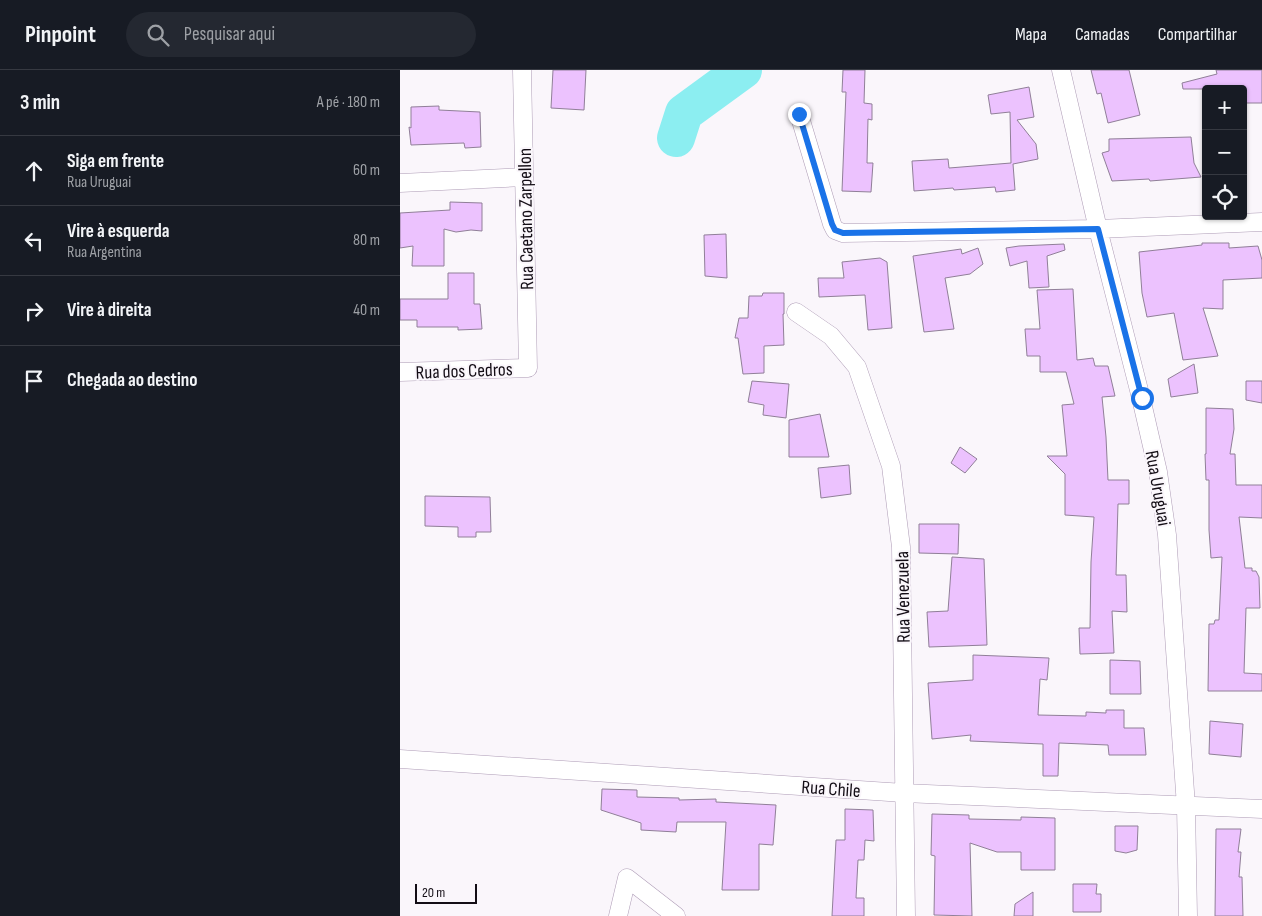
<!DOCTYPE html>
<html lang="pt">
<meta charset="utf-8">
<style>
:root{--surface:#171b24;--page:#242831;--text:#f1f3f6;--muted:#9ea1a6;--line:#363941}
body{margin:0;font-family:"Sofia Sans Condensed",sans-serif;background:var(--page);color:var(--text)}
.controls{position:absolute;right:15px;top:15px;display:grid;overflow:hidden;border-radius:5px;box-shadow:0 1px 4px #0004}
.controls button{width:45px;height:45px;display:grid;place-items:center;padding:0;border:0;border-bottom:1px solid var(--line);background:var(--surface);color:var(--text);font:25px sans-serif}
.scale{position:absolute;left:15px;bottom:12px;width:62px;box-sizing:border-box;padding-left:5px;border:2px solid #130d15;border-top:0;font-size:14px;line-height:18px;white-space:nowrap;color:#130d15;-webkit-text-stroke:4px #faf6fb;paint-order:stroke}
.stop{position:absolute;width:15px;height:15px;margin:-11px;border:4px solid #1a73e8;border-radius:50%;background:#fff}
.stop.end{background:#1a73e8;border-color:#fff;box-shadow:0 1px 5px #0008}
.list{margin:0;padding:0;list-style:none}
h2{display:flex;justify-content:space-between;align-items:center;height:65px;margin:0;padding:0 20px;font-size:21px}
h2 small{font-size:16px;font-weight:400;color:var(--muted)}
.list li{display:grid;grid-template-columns:32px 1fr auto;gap:15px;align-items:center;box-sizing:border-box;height:70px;padding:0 20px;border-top:1px solid var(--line)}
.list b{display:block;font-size:19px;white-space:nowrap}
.list p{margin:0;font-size:16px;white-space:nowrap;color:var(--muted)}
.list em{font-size:16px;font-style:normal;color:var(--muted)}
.icon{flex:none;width:28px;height:28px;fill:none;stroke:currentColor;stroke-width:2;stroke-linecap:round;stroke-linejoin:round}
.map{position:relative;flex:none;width:862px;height:846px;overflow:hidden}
header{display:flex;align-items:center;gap:30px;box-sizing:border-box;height:70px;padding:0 25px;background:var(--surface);border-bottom:1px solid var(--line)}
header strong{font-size:24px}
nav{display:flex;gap:28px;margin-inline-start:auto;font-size:18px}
.search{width:350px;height:45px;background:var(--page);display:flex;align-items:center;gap:12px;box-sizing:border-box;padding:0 18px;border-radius:28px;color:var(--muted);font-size:19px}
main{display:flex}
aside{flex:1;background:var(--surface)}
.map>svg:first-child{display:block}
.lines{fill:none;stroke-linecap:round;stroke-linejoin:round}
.river{stroke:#8ceef1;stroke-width:38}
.building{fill:#ecc2fe;stroke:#907f98}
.minor-casing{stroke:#ae9cb6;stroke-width:19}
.minor{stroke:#fff;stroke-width:18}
.route{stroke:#1a73e8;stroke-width:6}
.labels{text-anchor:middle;stroke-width:4;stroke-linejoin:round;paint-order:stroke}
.street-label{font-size:19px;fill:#130d15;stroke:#faf6fb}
</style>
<header>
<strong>Pinpoint</strong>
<div class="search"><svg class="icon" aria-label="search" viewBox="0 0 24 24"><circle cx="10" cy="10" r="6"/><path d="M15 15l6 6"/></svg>Pesquisar aqui</div>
<nav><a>Mapa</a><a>Camadas</a><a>Compartilhar</a></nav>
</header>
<main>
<aside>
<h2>3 min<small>A pé · 180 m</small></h2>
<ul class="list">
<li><svg class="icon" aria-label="ahead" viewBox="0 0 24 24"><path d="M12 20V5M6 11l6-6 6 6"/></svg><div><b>Siga em frente</b><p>Rua Uruguai</p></div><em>60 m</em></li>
<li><svg class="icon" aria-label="left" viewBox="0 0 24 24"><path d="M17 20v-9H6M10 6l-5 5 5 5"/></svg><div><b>Vire à esquerda</b><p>Rua Argentina</p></div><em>80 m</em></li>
<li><svg class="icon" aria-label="right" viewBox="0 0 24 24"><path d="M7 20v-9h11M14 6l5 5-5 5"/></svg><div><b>Vire à direita</b></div><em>40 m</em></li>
<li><svg class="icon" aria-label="arrive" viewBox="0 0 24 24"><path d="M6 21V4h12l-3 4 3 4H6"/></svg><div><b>Chegada ao destino</b></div></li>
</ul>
</aside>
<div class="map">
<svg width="862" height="846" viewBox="0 0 862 846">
<rect width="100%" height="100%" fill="#faf6fb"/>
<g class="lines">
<path class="river" d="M 276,68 L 284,43 L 343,0"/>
</g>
<path class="building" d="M 153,0 L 186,0 L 184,40 L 151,38 Z
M 443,0 L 465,0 L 464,33 L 472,34 L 472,50 L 468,49 L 467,93 L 473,93 L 471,122 L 442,121 L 446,22 L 442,22 Z
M 691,0 L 729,0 L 740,45 L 708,53 L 701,23 L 697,24 Z
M 816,0 L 862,0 L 862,33 L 843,33 L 843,19 L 783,19 L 782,13 L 817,4 Z
M 629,17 L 634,47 L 617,50 L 636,74 L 638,89 L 613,94 L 615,120 L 596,122 L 595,117 L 554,120 L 553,118 L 514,121 L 512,91 L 548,89 L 549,98 L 611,93 L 610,42 L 591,44 L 588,25 Z
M 39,36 L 39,40 L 80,42 L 81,77 L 65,78 L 64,73 L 11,75 L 9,57 L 11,58 L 11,37 Z
M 791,67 L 794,93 L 801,107 L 750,111 L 749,109 L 712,111 L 702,83 L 709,81 L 709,69 Z
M 50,132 L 82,133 L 82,161 L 71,160 L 56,162 L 44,159 L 44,196 L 12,196 L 13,176 L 0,178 L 0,143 L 50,140 Z
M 326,164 L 327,208 L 305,206 L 304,165 Z
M 802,173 L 829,173 L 829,178 L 858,176 L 862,190 L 862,208 L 823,210 L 823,239 L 803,238 L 818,286 L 783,290 L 774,243 L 747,247 L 742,223 L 739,182 L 802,175 Z
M 664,174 L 665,180 L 647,186 L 649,217 L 629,218 L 627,191 L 610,196 L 606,178 L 619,176 Z
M 578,178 L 583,194 L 570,204 L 545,208 L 554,259 L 524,262 L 513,186 L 561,179 L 562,184 Z
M 480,188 L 487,192 L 492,258 L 468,260 L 465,225 L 419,227 L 418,208 L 444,208 L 442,192 Z
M 48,203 L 74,203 L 74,234 L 80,234 L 82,259 L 58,260 L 58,257 L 17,257 L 17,250 L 0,250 L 0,229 L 48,229 Z
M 673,219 L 677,290 L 693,288 L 695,296 L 708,296 L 715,326 L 702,327 L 706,367 L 708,410 L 729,410 L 729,434 L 718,434 L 716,505 L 726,505 L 727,542 L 712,541 L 714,583 L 680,584 L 679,558 L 690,558 L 691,492 L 694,447 L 665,445 L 665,404 L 647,386 L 667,386 L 662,335 L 674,334 L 666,302 L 640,302 L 640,286 L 627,286 L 625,259 L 640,259 L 637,220 Z
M 363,223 L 384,223 L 384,244 L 383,244 L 384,275 L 364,276 L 364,303 L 343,304 L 338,268 L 335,268 L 339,248 L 348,248 L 349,226 L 362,226 Z
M 794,294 L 798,323 L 771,327 L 768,309 Z
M 352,311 L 389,314 L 386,348 L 363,345 L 364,335 L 348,332 Z
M 846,311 L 862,311 L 862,333 L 846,330 Z
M 806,338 L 833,339 L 834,359 L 830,384 L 835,384 L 836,415 L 862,415 L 862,448 L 839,447 L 845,498 L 852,498 L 852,501 L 856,501 L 859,507 L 860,538 L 846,538 L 844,603 L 862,604 L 862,621 L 808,621 L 809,554 L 814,554 L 815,550 L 819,550 L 822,487 L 811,488 L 809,460 L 809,410 L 806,410 L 805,384 L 806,384 Z
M 420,344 L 429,387 L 389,387 L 389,350 Z
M 560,377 L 577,389 L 565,403 L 551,393 Z
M 449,395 L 451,424 L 421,428 L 418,398 Z
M 25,426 L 90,427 L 91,462 L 76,462 L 76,467 L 58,467 L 58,457 L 25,456 Z
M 519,454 L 559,454 L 558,484 L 519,483 Z
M 552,487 L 584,489 L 587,575 L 529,577 L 527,542 L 548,541 Z
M 573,585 L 649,588 L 647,610 L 640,609 L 638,645 L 686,646 L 686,642 L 706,643 L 706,640 L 724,640 L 724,658 L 744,658 L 746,685 L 709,685 L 708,675 L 659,673 L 658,706 L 643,706 L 643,674 L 570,671 L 571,665 L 532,669 L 528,613 L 573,610 Z
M 710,590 L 740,591 L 741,624 L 710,624 Z
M 810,651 L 843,654 L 841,687 L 809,684 Z
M 202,719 L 237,720 L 237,727 L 279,728 L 279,730 L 316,729 L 316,732 L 376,735 L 373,775 L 359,774 L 359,820 L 322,820 L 326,752 L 277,752 L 276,762 L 241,760 L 241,753 L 201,740 Z
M 445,739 L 473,740 L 474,771 L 465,770 L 464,790 L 458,790 L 456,828 L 464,828 L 464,846 L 432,846 L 436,770 L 445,770 Z
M 532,744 L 569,745 L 569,749 L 621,750 L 621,747 L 655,748 L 655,800 L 621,800 L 621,782 L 597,782 L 570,773 L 572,846 L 534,845 L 535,786 L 531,785 Z
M 715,756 L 738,756 L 737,780 L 726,783 L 715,781 Z
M 816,759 L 841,759 L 838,782 L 841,782 L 839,807 L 842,807 L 843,846 L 815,846 Z
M 673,814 L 697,814 L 696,824 L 701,824 L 701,842 L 673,842 Z
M 633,822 L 633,846 L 614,846 L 615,834 Z"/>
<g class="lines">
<defs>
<path id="minor" d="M 661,0 L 698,159 L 741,328 L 758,402 L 767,465 L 786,736 L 788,846
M 399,44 L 432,154 L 435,160 L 443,163 L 698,159 L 862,152
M 0,113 L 124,107
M 396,242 L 431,266 L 457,297 L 491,396 L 501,477 L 506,846
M 0,302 L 128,298 L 122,0
M 0,689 L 504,723 L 862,739
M 218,846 L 227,808 L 276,846"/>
</defs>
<use href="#minor" class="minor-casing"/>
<use href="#minor" class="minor"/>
</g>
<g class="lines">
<path class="route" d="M 399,44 L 432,154 L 435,160 L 443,163 L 698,159 L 742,328"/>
</g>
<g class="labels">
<g class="street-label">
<text transform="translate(125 149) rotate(-91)" y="7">Rua Caetano Zarpellon</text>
<text transform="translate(64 300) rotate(-2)" y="7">Rua dos Cedros</text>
<text transform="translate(759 418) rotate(80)" y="7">Rua Uruguai</text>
<text transform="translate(502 527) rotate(-91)" y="7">Rua Venezuela</text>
<text transform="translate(431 718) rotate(4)" y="7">Rua Chile</text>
</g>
</g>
</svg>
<div class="controls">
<button>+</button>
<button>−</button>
<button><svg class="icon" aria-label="locate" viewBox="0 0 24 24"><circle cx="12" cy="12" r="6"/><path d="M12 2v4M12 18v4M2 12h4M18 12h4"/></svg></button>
</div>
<div class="scale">20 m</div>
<div class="stop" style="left:742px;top:328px"></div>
<div class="stop end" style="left:399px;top:44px"></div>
</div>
</main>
